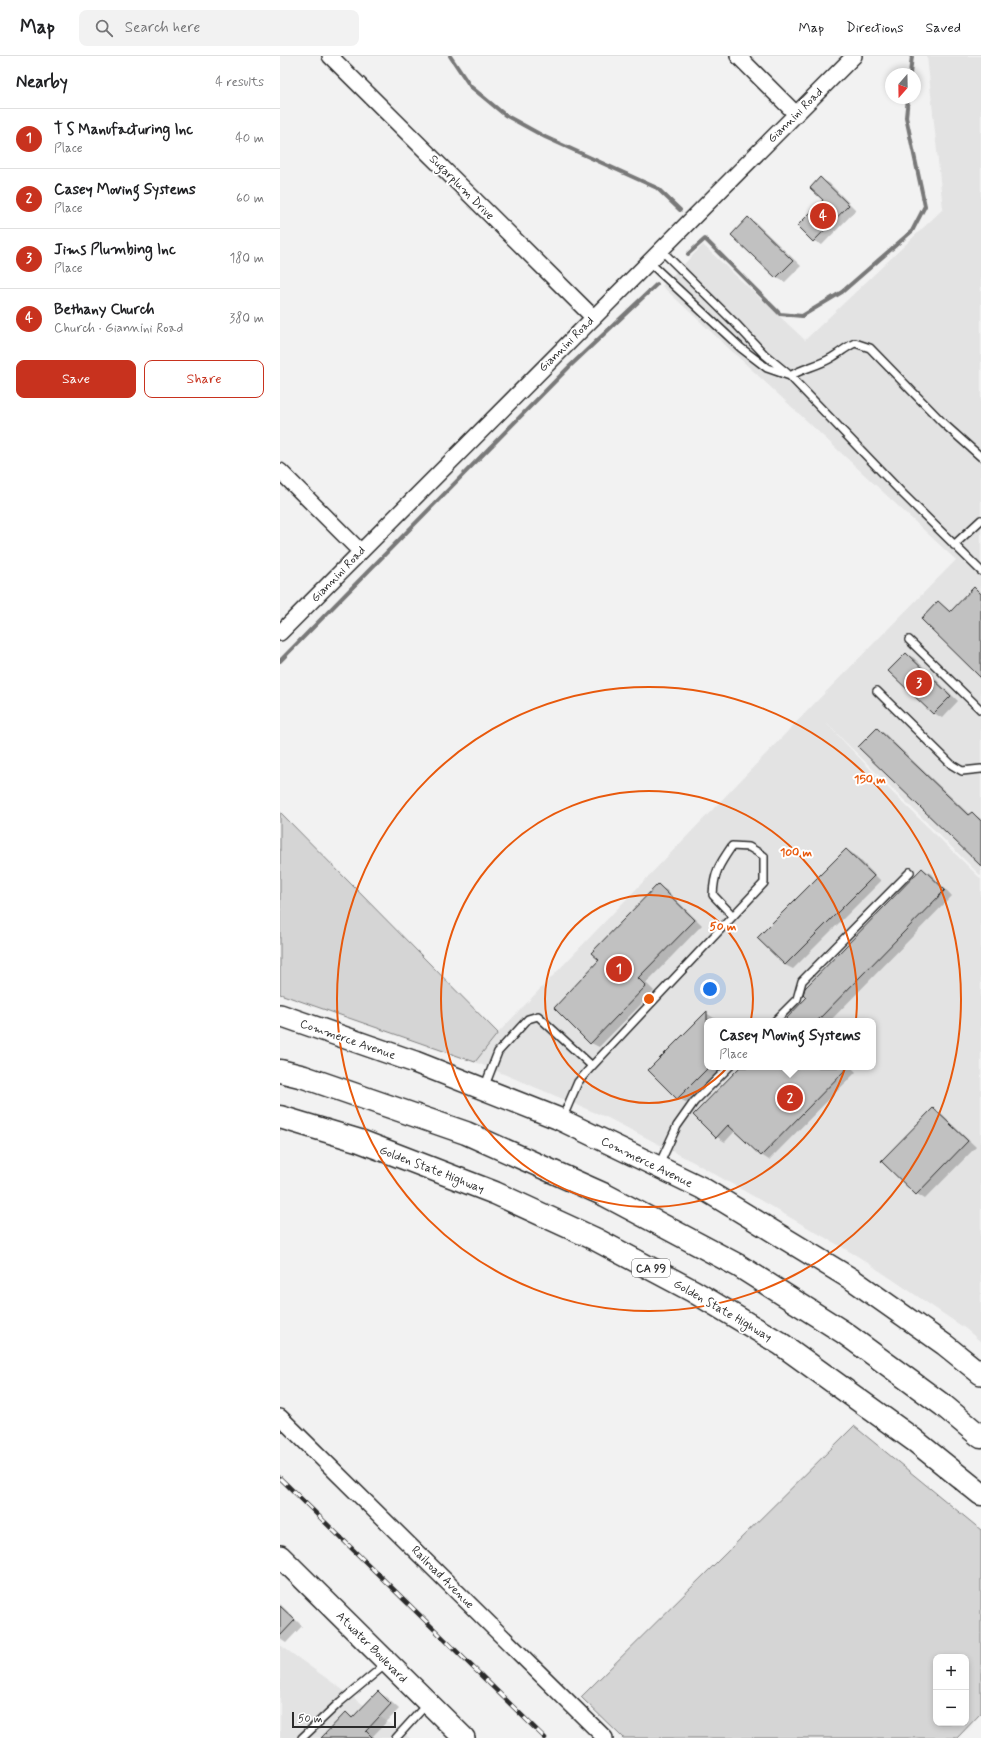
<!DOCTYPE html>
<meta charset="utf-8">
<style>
:root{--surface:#fff;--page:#f2f2f2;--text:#202124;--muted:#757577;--line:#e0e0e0;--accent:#c8321e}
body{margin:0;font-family:Mynerve,sans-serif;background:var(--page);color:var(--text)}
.controls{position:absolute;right:12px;bottom:12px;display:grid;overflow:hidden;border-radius:8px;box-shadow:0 2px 6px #0003}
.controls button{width:36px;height:36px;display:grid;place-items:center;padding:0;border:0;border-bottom:1px solid var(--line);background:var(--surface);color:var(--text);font:20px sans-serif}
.compass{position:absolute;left:605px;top:12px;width:36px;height:36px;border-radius:50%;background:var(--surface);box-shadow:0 2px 6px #0003;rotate:200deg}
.scale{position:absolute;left:12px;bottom:10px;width:104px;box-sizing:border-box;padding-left:4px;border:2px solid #2b2b2b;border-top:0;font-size:11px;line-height:14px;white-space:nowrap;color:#2b2b2b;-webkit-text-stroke:3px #fff;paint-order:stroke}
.you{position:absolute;left:430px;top:933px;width:14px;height:14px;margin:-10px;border:3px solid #fff;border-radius:50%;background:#1a73e8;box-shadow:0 0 0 6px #1a73e833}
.badge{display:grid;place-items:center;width:26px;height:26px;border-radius:50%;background:var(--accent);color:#fff;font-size:13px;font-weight:700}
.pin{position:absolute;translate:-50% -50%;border:2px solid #fff;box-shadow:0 1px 4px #0006}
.popup{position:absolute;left:424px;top:962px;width:172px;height:52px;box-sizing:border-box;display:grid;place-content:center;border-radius:8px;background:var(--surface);filter:drop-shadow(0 1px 3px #0005);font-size:13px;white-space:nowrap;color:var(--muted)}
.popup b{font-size:15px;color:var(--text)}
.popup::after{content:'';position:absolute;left:50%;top:100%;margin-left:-8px;border:8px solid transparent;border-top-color:var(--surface)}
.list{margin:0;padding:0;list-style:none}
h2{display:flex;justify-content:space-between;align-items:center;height:52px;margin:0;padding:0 16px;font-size:17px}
h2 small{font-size:13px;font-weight:400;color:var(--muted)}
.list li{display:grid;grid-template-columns:26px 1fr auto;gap:12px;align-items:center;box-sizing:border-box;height:60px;padding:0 16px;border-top:1px solid var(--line)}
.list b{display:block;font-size:15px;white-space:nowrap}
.list p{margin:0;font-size:13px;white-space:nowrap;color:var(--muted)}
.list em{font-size:13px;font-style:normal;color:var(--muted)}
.actions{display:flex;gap:8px;padding:12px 16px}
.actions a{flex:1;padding:9px 0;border:1px solid var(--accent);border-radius:8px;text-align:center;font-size:14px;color:var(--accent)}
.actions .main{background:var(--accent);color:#fff}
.icon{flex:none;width:22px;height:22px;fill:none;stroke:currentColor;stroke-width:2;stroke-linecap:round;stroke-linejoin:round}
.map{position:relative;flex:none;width:701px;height:1682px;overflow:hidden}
header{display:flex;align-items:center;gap:24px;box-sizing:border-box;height:56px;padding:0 20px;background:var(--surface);border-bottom:1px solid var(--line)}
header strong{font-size:19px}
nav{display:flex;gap:22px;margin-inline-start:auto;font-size:14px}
.search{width:280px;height:36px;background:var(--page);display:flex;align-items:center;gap:10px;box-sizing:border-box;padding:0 14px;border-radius:8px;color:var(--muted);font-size:15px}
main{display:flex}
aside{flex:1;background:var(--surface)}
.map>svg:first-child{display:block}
.built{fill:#e3e3e3;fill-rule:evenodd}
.green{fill:#d5d5d5;stroke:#808080;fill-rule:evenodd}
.shadow{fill:#0003}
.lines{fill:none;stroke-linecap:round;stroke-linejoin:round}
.stream{stroke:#787878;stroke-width:4}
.building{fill:#c1c1c1;stroke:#2b2b2b}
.lane-casing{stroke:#2b2b2b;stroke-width:10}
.street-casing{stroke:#2b2b2b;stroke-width:18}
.secondary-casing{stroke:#2b2b2b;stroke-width:24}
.highway-casing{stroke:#2b2b2b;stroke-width:25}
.lane{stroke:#fff;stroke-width:7}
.street{stroke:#fff;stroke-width:15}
.secondary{stroke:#fff;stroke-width:21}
.highway{stroke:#fff;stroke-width:22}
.rail-casing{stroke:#2b2b2b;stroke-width:4.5}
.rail{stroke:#fff;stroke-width:3;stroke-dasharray:9;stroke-linecap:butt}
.ring{fill:none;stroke:#e8590c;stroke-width:2}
.labels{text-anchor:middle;stroke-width:4;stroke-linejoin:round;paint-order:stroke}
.shield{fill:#fff;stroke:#6b6b6b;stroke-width:1}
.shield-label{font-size:11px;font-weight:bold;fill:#2b2b2b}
.street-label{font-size:12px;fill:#2b2b2b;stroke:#fff}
.centre{fill:#e8590c;stroke:#fff;stroke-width:2}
.ring-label{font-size:12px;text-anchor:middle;font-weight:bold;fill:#e8590c;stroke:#fff;stroke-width:4;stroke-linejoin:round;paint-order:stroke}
</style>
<header>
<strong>Map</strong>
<div class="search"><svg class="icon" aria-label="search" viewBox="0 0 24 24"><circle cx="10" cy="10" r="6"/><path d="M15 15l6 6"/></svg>Search here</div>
<nav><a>Map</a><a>Directions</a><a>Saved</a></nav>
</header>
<main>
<aside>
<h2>Nearby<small>4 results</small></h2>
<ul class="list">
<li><span class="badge">1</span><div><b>T S Manufacturing Inc</b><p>Place</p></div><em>40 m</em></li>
<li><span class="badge">2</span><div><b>Casey Moving Systems</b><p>Place</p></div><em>60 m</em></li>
<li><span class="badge">3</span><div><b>Jims Plumbing Inc</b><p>Place</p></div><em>180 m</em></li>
<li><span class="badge">4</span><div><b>Bethany Church</b><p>Church · Giannini Road</p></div><em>380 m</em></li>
</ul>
<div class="actions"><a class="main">Save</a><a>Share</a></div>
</aside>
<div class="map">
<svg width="701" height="1682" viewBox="0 0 701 1682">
<rect width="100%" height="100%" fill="#f2f2f2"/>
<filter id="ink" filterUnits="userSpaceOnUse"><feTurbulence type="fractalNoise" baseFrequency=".025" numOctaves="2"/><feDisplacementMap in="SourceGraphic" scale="8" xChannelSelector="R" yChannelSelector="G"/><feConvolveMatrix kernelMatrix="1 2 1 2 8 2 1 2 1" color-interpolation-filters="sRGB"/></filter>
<g filter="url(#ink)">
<path class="built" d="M 647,0 L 701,0 L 701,820 L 545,666 L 612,736 L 701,823 L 701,1286 L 686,1273 L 579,1201 L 417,1108 L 328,1062 L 195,1006 L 218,977 L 531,651 L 676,504 L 382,230 L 423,189 L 525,284 L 663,153 ZM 427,965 L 593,965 L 593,1011 L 427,1011 Z
M 0,1589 L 130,1682 L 0,1682 Z"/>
<path class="green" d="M 0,756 L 218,977 L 195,1006 L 0,938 Z
M 574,1370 L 701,1474 L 701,1657 L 677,1682 L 343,1682 L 301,1641 ZM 656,1601 L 686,1601 L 686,1667 L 656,1667 Z"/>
<path class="shadow" d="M 540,123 L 549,127 L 576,154 L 542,189 L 534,185 L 545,144 Z
M 468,162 L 476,167 L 521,210 L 505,226 L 497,222 L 452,179 Z
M 694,532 L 701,536 L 701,620 L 658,546 L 671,556 Z
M 626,598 L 634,602 L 678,645 L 662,662 L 654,657 Z
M 597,673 L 605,678 L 690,759 L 692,757 L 701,763 L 701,809 Z
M 567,794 L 575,799 L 601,825 L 513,913 L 505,909 Z
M 643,813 L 651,818 L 672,840 L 550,965 L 506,965 Z
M 378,830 L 386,834 L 422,869 L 366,927 L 374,935 L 319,991 L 311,987 L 321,904 Z
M 426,957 L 439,965 L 427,965 L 427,1011 L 446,1011 L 409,1048 L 398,1042 Z
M 461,1011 L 571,1011 L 576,1016 L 489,1104 L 481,1099 L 456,1074 L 445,1086 L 437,1081 Z
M 653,1053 L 661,1058 L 696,1091 L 645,1143 L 637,1138 L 603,1105 Z
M 0,1548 L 22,1570 L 6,1587 L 0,1583 Z
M 98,1636 L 106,1641 L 119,1653 L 93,1680 L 95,1682 L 46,1682 L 66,1657 L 74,1662 Z"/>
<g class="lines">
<path class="stream" d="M 170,0 L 190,30 L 225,59 L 265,81 L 377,132 L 400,154
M 630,18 L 632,0
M 408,198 L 425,183 L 500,258 L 522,260 L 562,236 L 632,175 L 645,150 L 626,61 L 628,42
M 0,605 L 289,311 L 377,228"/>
</g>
<path class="building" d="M 540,121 L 569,149 L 533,186 L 517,170 L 543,144 L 530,132 Z
M 468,161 L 513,205 L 496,222 L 451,179 Z
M 694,531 L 701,538 L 701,622 L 641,563 L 658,545 L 670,556 Z
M 626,597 L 671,640 L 653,658 L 608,615 Z
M 597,672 L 688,759 L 692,756 L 701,765 L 701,810 L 578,691 Z
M 566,793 L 594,820 L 505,909 L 477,882 Z
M 642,812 L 665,834 L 537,965 L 504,965 L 526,942 L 523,939 L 525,932 Z
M 378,828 L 415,864 L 358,922 L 366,930 L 310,988 L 274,952 L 319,904 L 311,897 Z
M 427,955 L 427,1013 L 397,1043 L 368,1014 Z
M 460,1011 L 568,1011 L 481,1100 L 448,1069 L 436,1082 L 413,1059 Z
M 653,1052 L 688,1085 L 636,1139 L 601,1105 Z
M 0,1550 L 15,1564 L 0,1580 Z
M 98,1635 L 111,1648 L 86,1675 L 93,1682 L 41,1682 L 66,1656 L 72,1662 Z"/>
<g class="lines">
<defs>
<path id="lane" d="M 381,194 L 456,268 L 484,298 L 507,317
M 369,206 L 461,292 L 487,312 L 510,320
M 701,401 L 663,367 L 590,292 L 575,287 C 566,291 560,297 551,302 C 538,310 523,312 510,320 L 622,437 L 701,515
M 674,489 L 701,464
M 629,584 L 701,654
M 597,635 L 672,709 L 682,715 L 701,713
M 495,965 L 517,943 L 522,925 L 630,816
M 312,1010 L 484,827 L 484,800 L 469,791 L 452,790 C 439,809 434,816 433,839 L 452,859
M 204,1032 L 218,996 L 248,963 L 258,960 L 312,1010 L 298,1026 L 282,1063
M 379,1109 L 397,1070 L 414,1046 L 449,1011
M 22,1682 L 60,1646 L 106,1608
M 116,1682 L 147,1648"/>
<path id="street" d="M 50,0 L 313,261
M 458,0 L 516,58
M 0,415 L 80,495
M 0,577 L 574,0
M 0,1361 L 325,1682"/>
<path id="secondary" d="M 0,959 L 135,1006 L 277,1062 L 422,1132 L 573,1224 L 665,1289 L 701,1318
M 0,1500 L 184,1682"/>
<path id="highway" d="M 0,1015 L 24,1021 L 186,1077 L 325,1139 L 459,1210 L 563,1276 L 664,1350 L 701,1381
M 0,1061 L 80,1085 L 215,1137 L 315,1183 L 413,1235 L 501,1288 L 634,1384 L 701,1438"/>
</defs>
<use href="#lane" class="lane-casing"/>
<use href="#street" class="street-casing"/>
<use href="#secondary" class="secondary-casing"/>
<use href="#highway" class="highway-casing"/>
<use href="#lane" class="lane"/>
<use href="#street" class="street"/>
<use href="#secondary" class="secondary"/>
<use href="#highway" class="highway"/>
<defs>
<path id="rail" d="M 0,1422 L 265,1682"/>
</defs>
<use href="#rail" class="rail-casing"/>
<use href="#rail" class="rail"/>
</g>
</g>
<g class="ring">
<circle cx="369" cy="943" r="104"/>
<circle cx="369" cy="943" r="208"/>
<circle cx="369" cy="943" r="312"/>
</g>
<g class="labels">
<rect class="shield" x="352" y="1203" width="38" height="18" rx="3"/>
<g class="shield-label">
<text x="371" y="1216">CA 99</text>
</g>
<g class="street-label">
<text transform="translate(515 59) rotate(-45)" y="4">Giannini Road</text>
<text transform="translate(182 131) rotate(45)" y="4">Sugarplum Drive</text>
<text transform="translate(286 288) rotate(-45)" y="4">Giannini Road</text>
<text transform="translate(58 518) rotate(-46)" y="4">Giannini Road</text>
<text transform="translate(68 983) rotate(19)" y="4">Commerce Avenue</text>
<text transform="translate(367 1106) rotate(26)" y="4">Commerce Avenue</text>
<text transform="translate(152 1113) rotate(21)" y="4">Golden State Highway</text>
<text transform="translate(443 1254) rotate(30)" y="4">Golden State Highway</text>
<text transform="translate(163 1521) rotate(45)" y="4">Railroad Avenue</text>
<text transform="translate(92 1591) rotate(45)" y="4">Atwater Boulevard</text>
</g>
</g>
<circle cx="369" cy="943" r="6" class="centre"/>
<g class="ring-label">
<text x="590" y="727">150 m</text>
<text x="516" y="800">100 m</text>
<text x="443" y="874">50 m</text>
</g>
</svg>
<div class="controls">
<button>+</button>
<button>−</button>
</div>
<svg class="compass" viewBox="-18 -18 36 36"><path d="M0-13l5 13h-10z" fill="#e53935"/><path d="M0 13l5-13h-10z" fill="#757577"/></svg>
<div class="scale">50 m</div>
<div class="you"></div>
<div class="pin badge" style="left:339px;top:913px">1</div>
<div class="pin badge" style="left:510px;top:1042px">2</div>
<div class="popup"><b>Casey Moving Systems</b>Place</div>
<div class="pin badge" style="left:639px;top:627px">3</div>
<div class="pin badge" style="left:543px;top:160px">4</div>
</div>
</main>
